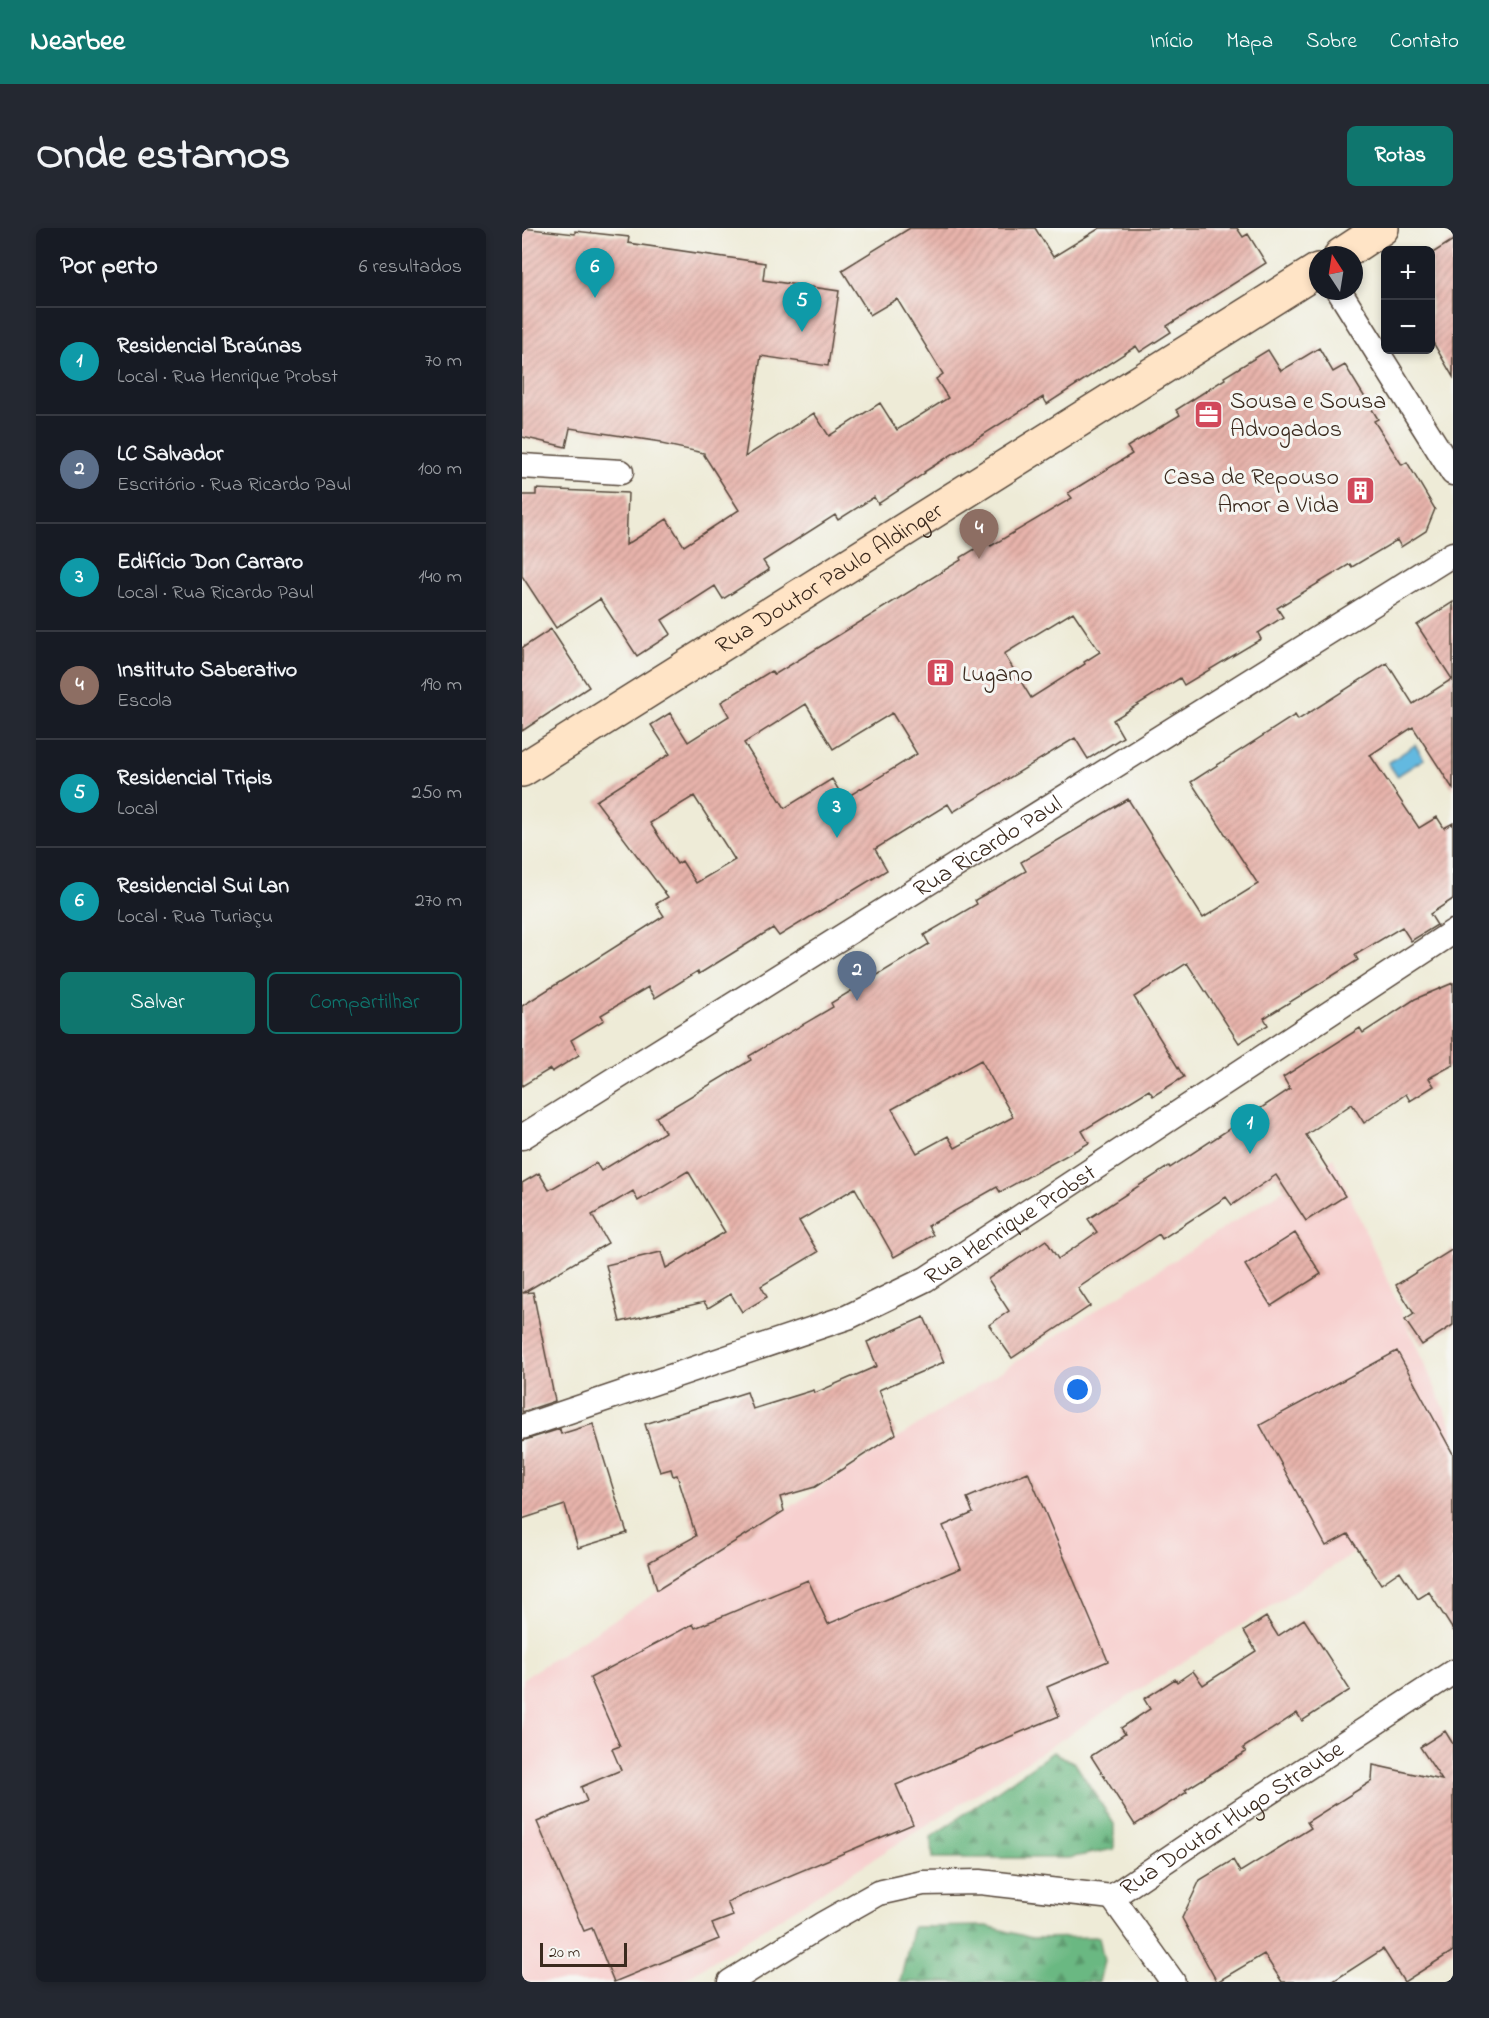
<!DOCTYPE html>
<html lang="pt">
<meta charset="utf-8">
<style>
:root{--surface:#171b24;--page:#242831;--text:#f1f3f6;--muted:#9ea1a6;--line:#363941;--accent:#0f766e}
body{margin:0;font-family:"Indie Flower",sans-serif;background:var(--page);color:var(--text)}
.controls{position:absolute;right:18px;top:18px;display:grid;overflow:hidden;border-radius:9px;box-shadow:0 3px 9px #0003}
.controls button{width:54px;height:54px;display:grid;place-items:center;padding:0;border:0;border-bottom:2px solid var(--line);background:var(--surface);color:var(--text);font:30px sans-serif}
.compass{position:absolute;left:787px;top:18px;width:54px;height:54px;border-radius:50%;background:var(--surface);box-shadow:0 3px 9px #0003;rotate:348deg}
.scale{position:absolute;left:18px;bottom:15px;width:87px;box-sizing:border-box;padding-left:6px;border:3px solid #3b2a1e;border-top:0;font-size:16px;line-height:21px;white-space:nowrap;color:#3b2a1e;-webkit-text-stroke:4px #f6f6f2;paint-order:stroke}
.you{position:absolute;left:556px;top:1162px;width:21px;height:21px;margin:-15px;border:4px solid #fff;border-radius:50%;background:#1a73e8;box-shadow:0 0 0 9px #1a73e833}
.badge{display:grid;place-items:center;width:39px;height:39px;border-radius:50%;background:var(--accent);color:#fff;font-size:20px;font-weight:700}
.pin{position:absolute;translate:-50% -50px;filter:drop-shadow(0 2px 3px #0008)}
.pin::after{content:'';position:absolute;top:32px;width:21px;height:18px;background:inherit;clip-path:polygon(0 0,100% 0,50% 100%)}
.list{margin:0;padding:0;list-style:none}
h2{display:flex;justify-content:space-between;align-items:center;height:78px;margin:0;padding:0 24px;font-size:26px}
h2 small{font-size:20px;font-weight:400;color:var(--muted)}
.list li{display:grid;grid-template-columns:39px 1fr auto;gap:18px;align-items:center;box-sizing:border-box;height:108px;padding:0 24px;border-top:2px solid var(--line)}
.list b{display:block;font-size:22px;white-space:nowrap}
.list p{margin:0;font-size:20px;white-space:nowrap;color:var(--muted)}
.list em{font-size:20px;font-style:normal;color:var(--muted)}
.actions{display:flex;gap:12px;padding:18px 24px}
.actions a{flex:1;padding:14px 0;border:2px solid var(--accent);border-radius:9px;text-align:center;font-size:21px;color:var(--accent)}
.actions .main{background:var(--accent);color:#fff}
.map{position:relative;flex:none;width:931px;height:1754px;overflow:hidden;border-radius:9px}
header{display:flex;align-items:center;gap:36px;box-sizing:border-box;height:84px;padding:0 30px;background:var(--accent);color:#fff}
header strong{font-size:28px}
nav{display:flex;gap:33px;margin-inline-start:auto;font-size:21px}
.intro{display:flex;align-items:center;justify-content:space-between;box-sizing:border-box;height:144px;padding:0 36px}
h1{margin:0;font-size:42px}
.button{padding:15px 27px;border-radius:9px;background:var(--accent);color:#fff;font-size:21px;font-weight:700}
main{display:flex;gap:36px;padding:0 36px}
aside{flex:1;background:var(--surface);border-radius:9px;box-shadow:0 3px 9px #0003}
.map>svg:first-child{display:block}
.built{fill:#f7d0cf}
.forest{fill:url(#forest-firs);stroke:#527150;stroke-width:1.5}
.water{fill:#63b9e0;stroke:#4f727f;stroke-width:1.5}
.building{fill:url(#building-hatch);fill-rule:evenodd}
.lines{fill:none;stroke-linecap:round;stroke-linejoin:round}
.street-casing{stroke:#56473a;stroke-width:27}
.secondary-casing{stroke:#56473a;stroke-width:36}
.street{stroke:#fff;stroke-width:24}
.secondary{stroke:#ffe4c6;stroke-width:33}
.labels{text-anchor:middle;stroke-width:6;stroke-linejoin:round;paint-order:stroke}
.poi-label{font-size:24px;fill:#3b2a1e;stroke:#f6f6f2;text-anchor:start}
.street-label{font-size:24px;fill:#3b2a1e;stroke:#f6f6f2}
</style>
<header>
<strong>Nearbee</strong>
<nav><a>Início</a><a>Mapa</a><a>Sobre</a><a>Contato</a></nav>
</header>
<div class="intro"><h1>Onde estamos</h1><a class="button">Rotas</a></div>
<main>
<aside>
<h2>Por perto<small>6 resultados</small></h2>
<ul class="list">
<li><span class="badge" style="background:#0f9aa8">1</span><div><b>Residencial Braúnas</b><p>Local · Rua Henrique Probst</p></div><em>70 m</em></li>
<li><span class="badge" style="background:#5c6f8a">2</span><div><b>LC Salvador</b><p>Escritório · Rua Ricardo Paul</p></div><em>100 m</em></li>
<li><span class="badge" style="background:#0f9aa8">3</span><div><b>Edifício Don Carraro</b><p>Local · Rua Ricardo Paul</p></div><em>140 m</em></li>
<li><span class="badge" style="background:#8d6e63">4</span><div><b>Instituto Saberativo</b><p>Escola</p></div><em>190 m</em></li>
<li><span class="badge" style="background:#0f9aa8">5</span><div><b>Residencial Tripis</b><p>Local</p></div><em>250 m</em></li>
<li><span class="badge" style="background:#0f9aa8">6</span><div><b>Residencial Sui Lan</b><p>Local · Rua Turiaçu</p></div><em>270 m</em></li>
</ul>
<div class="actions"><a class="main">Salvar</a><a>Compartilhar</a></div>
</aside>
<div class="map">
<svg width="931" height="1754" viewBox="0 0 931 1754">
<defs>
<pattern id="forest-firs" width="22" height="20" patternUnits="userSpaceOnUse" patternTransform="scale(1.5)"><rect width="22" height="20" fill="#6ab882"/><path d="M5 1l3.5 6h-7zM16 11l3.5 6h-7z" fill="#58966a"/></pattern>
<pattern id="building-hatch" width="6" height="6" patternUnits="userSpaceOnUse" patternTransform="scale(1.5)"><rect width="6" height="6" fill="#e8b4ac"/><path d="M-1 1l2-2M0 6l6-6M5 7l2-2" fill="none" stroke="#bd938b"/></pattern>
</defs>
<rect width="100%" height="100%" fill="#f6f6f2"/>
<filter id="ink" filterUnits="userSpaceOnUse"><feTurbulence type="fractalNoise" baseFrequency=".0167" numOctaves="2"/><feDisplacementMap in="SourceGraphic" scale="12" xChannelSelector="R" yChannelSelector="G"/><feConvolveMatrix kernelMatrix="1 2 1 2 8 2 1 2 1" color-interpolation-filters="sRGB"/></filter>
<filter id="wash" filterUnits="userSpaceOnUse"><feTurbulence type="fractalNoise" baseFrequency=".008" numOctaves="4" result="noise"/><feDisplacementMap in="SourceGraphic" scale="24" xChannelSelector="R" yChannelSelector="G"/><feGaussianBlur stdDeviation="1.35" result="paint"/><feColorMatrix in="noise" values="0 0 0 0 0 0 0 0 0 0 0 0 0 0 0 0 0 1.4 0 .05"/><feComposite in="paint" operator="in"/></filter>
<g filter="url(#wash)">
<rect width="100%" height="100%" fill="#eeebd7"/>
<path class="built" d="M 811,930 L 931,1200 L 931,1262 L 158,1754 L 0,1754 L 0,1451 Z"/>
<path class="forest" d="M 531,1524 L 553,1535 L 592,1596 L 592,1621 L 547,1630 L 411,1630 L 409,1609 Z
M 465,1698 L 510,1710 L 577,1709 L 582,1733 L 577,1754 L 378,1754 L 391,1699 Z"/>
<path class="water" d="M 893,517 L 902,531 L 875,548 L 866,535 Z"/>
<g id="blocks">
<path class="building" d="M 0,0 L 53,6 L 53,3 L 107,9 L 106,15 L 243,35 L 241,52 L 317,63 L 306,138 L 239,128 L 223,229 L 292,185 L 307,208 L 358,175 L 375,202 L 426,170 L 414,151 L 421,146 L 375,71 L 348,87 L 320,42 L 388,0 L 513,0 L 531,29 L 578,0 L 715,0 L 721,9 L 726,6 L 744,35 L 645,98 L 649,104 L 618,124 L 614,118 L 525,176 L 521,169 L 402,244 L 403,245 L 356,276 L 352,269 L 316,292 L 313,287 L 241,333 L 247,342 L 201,371 L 193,358 L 140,392 L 149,406 L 115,428 L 78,371 L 34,400 L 0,348 L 0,267 L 14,267 L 14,261 L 106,265 L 104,317 L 145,291 L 162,318 L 217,282 L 182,227 L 182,225 L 139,216 L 139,214 L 48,200 L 44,219 L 0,209 Z
M 931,12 L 931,149 L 909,111 L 909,26 Z
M 797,120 L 811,144 L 823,137 L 856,191 L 852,193 L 880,237 L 885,234 L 913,281 L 904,303 L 879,319 L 875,312 L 830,339 L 828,336 L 755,380 L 761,389 L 736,405 L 739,411 L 662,457 L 658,450 L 591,492 L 601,509 L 566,531 L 553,510 L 431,584 L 426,576 L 353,621 L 365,642 L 257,708 L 251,700 L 177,746 L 176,743 L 133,770 L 126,759 L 79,787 L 82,792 L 49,812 L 57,827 L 30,844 L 28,841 L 0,858 L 0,778 L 142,688 L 134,676 L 146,669 L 74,573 L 148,526 L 129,497 L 148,485 L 166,514 L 207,488 L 199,474 L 249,443 L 252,447 L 439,332 L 438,330 L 466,313 L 469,318 L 550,270 L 546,265 L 610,226 L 605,219 L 658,187 L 654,182 L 703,151 L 702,149 L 746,122 L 759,143 ZM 551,384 L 578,424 L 562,434 L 563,436 L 509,470 L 482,426 ZM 284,476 L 311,521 L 370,485 L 395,526 L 322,571 L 310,551 L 263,580 L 222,515 ZM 172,568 L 213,632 L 174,655 L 160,633 L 155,636 L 128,595 Z
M 931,374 L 931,561 L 891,499 L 848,527 L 897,600 L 915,589 L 922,600 L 931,595 L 931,671 L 908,686 L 915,697 L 889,713 L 880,699 L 833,727 L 836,732 L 742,790 L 746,797 L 717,815 L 665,735 L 612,769 L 662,849 L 631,868 L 627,862 L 560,903 L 567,915 L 478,964 L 475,959 L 406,998 L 411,1007 L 372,1029 L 333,960 L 277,993 L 296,1024 L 239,1058 L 245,1069 L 220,1084 L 209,1066 L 186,1080 L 182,1074 L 98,1094 L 84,1037 L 139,1024 L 144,1040 L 203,1004 L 166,943 L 116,973 L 111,963 L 70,987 L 86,1015 L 1,1065 L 11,1064 L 33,1173 L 0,1184 L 0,955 L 17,945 L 27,962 L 74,935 L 79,943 L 143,904 L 134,889 L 229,832 L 227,828 L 311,779 L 309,775 L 407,716 L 402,707 L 455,676 L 453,672 L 504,643 L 499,634 L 606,571 L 681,690 L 736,656 L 669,554 L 773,487 L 776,492 L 865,435 L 891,476 L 930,451 L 895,397 ZM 459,832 L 491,889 L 433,920 L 426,908 L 395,925 L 370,881 Z
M 29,401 L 67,459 L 0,503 L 0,420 Z
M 931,755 L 931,837 L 907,850 L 912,858 L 888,873 L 884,866 L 842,895 L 830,876 L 784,907 L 823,968 L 784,993 L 754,947 L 710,977 L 704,969 L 640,1011 L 637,1006 L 556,1060 L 568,1078 L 490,1130 L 467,1097 L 487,1083 L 466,1051 L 524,1012 L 536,1031 L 575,1004 L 566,991 L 647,938 L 648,940 L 768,861 L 761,849 L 838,800 L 841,805 L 893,771 Z
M 773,1005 L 799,1046 L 749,1078 L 723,1037 Z
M 931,1021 L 931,1097 L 900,1117 L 883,1092 L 892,1086 L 874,1057 Z
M 402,1089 L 422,1134 L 357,1162 L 374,1206 L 293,1259 L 258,1269 L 262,1283 L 135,1362 L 127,1334 L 174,1308 L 155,1247 L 151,1248 L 149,1241 L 138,1244 L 123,1196 L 225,1164 L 231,1181 L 292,1162 L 293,1165 L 355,1138 L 345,1114 Z
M 875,1123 L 931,1226 L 931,1402 L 907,1364 L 896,1371 L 878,1343 L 859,1356 L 826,1306 L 804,1318 L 738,1197 Z
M 71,1196 L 105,1305 L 56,1320 L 43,1277 L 0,1291 L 0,1213 L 38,1201 L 39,1206 Z
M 506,1244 L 586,1433 L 525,1459 L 537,1488 L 374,1557 L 391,1596 L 205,1674 L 211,1688 L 190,1696 L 197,1711 L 92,1754 L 70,1700 L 62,1703 L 15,1594 L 65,1573 L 59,1559 L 99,1542 L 90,1521 L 98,1518 L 68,1450 L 171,1396 L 173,1400 L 286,1352 L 306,1396 L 439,1340 L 421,1298 L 451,1285 L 445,1270 Z
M 744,1389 L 756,1408 L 782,1391 L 828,1462 L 780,1493 L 775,1485 L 721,1520 L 724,1524 L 663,1562 L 665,1564 L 613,1597 L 569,1528 L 603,1506 L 599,1500 L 628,1481 L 622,1471 L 653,1451 L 655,1454 L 671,1443 L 681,1457 L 734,1423 L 722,1403 Z
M 923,1503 L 931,1516 L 931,1723 L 882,1754 L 861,1721 L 810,1754 L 760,1754 L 742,1726 L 695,1754 L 660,1690 L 678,1652 L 711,1632 L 718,1644 L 789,1600 L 785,1594 L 850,1553 L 851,1537 L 920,1552 L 898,1519 Z"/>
</g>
</g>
<g filter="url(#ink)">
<use href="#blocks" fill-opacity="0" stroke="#56473a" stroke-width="1.5"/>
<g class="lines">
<defs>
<g id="street">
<path d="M 817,63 L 931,245"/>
<path d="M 0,238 L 99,244"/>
<path id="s1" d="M 0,909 L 931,326"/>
<path id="s2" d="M 0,1199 L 326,1089 L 404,1051 L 931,704"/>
<path d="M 590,1669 L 651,1754"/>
<path id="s3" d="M 208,1754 L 301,1696 L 356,1665 L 401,1655 L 458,1654 L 590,1669 L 668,1616 L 931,1444"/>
</g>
<g id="secondary">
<path d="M 819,27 L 860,0"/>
<path id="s4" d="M 0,542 L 796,42"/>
</g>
</defs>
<use href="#street" class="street-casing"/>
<use href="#secondary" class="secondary-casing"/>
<use href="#street" class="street"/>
<use href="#secondary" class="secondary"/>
</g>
</g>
<defs>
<symbol id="office-square" viewBox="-11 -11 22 22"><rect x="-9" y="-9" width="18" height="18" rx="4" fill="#d1495b" stroke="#f6f6f2"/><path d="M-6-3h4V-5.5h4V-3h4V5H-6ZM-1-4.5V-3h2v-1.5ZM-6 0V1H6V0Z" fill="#fff"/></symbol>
<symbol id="building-square" viewBox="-11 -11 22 22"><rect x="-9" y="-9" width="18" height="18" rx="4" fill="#d1495b" stroke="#f6f6f2"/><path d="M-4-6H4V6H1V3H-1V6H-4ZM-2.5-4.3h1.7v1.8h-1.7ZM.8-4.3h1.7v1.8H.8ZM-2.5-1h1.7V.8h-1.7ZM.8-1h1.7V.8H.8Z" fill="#fff"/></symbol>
</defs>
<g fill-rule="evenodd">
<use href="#office-square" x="670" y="170" width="33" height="33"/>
<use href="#building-square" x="822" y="246" width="33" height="33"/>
<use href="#building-square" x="402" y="428" width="33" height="33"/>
</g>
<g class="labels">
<g class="poi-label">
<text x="708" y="180">Sousa e Sousa<tspan x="708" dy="28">Advogados</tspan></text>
<text x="817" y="256" text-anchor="end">Casa de Repouso<tspan x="817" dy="28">Amor a Vida</tspan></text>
<text x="440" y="453">Lugano</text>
</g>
<g class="street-label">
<text dy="8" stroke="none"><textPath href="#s4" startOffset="362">Rua Doutor Paulo Aldinger</textPath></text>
<text dy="8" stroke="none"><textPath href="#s1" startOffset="549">Rua Ricardo Paul</textPath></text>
<text dy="8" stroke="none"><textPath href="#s2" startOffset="531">Rua Henrique Probst</textPath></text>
<text dy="8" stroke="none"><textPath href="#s3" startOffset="552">Rua Doutor Hugo Straube</textPath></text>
</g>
</g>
</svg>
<div class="controls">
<button>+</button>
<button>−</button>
</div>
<svg class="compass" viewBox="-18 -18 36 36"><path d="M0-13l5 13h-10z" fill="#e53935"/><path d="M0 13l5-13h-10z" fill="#9ea1a6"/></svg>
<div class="scale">20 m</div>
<div class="you"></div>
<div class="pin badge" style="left:728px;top:926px;background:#0f9aa8">1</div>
<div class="pin badge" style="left:335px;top:773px;background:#5c6f8a">2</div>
<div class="pin badge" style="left:315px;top:610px;background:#0f9aa8">3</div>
<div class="pin badge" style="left:457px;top:331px;background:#8d6e63">4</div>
<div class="pin badge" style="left:280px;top:104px;background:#0f9aa8">5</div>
<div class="pin badge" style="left:73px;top:70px;background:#0f9aa8">6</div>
</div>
</main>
